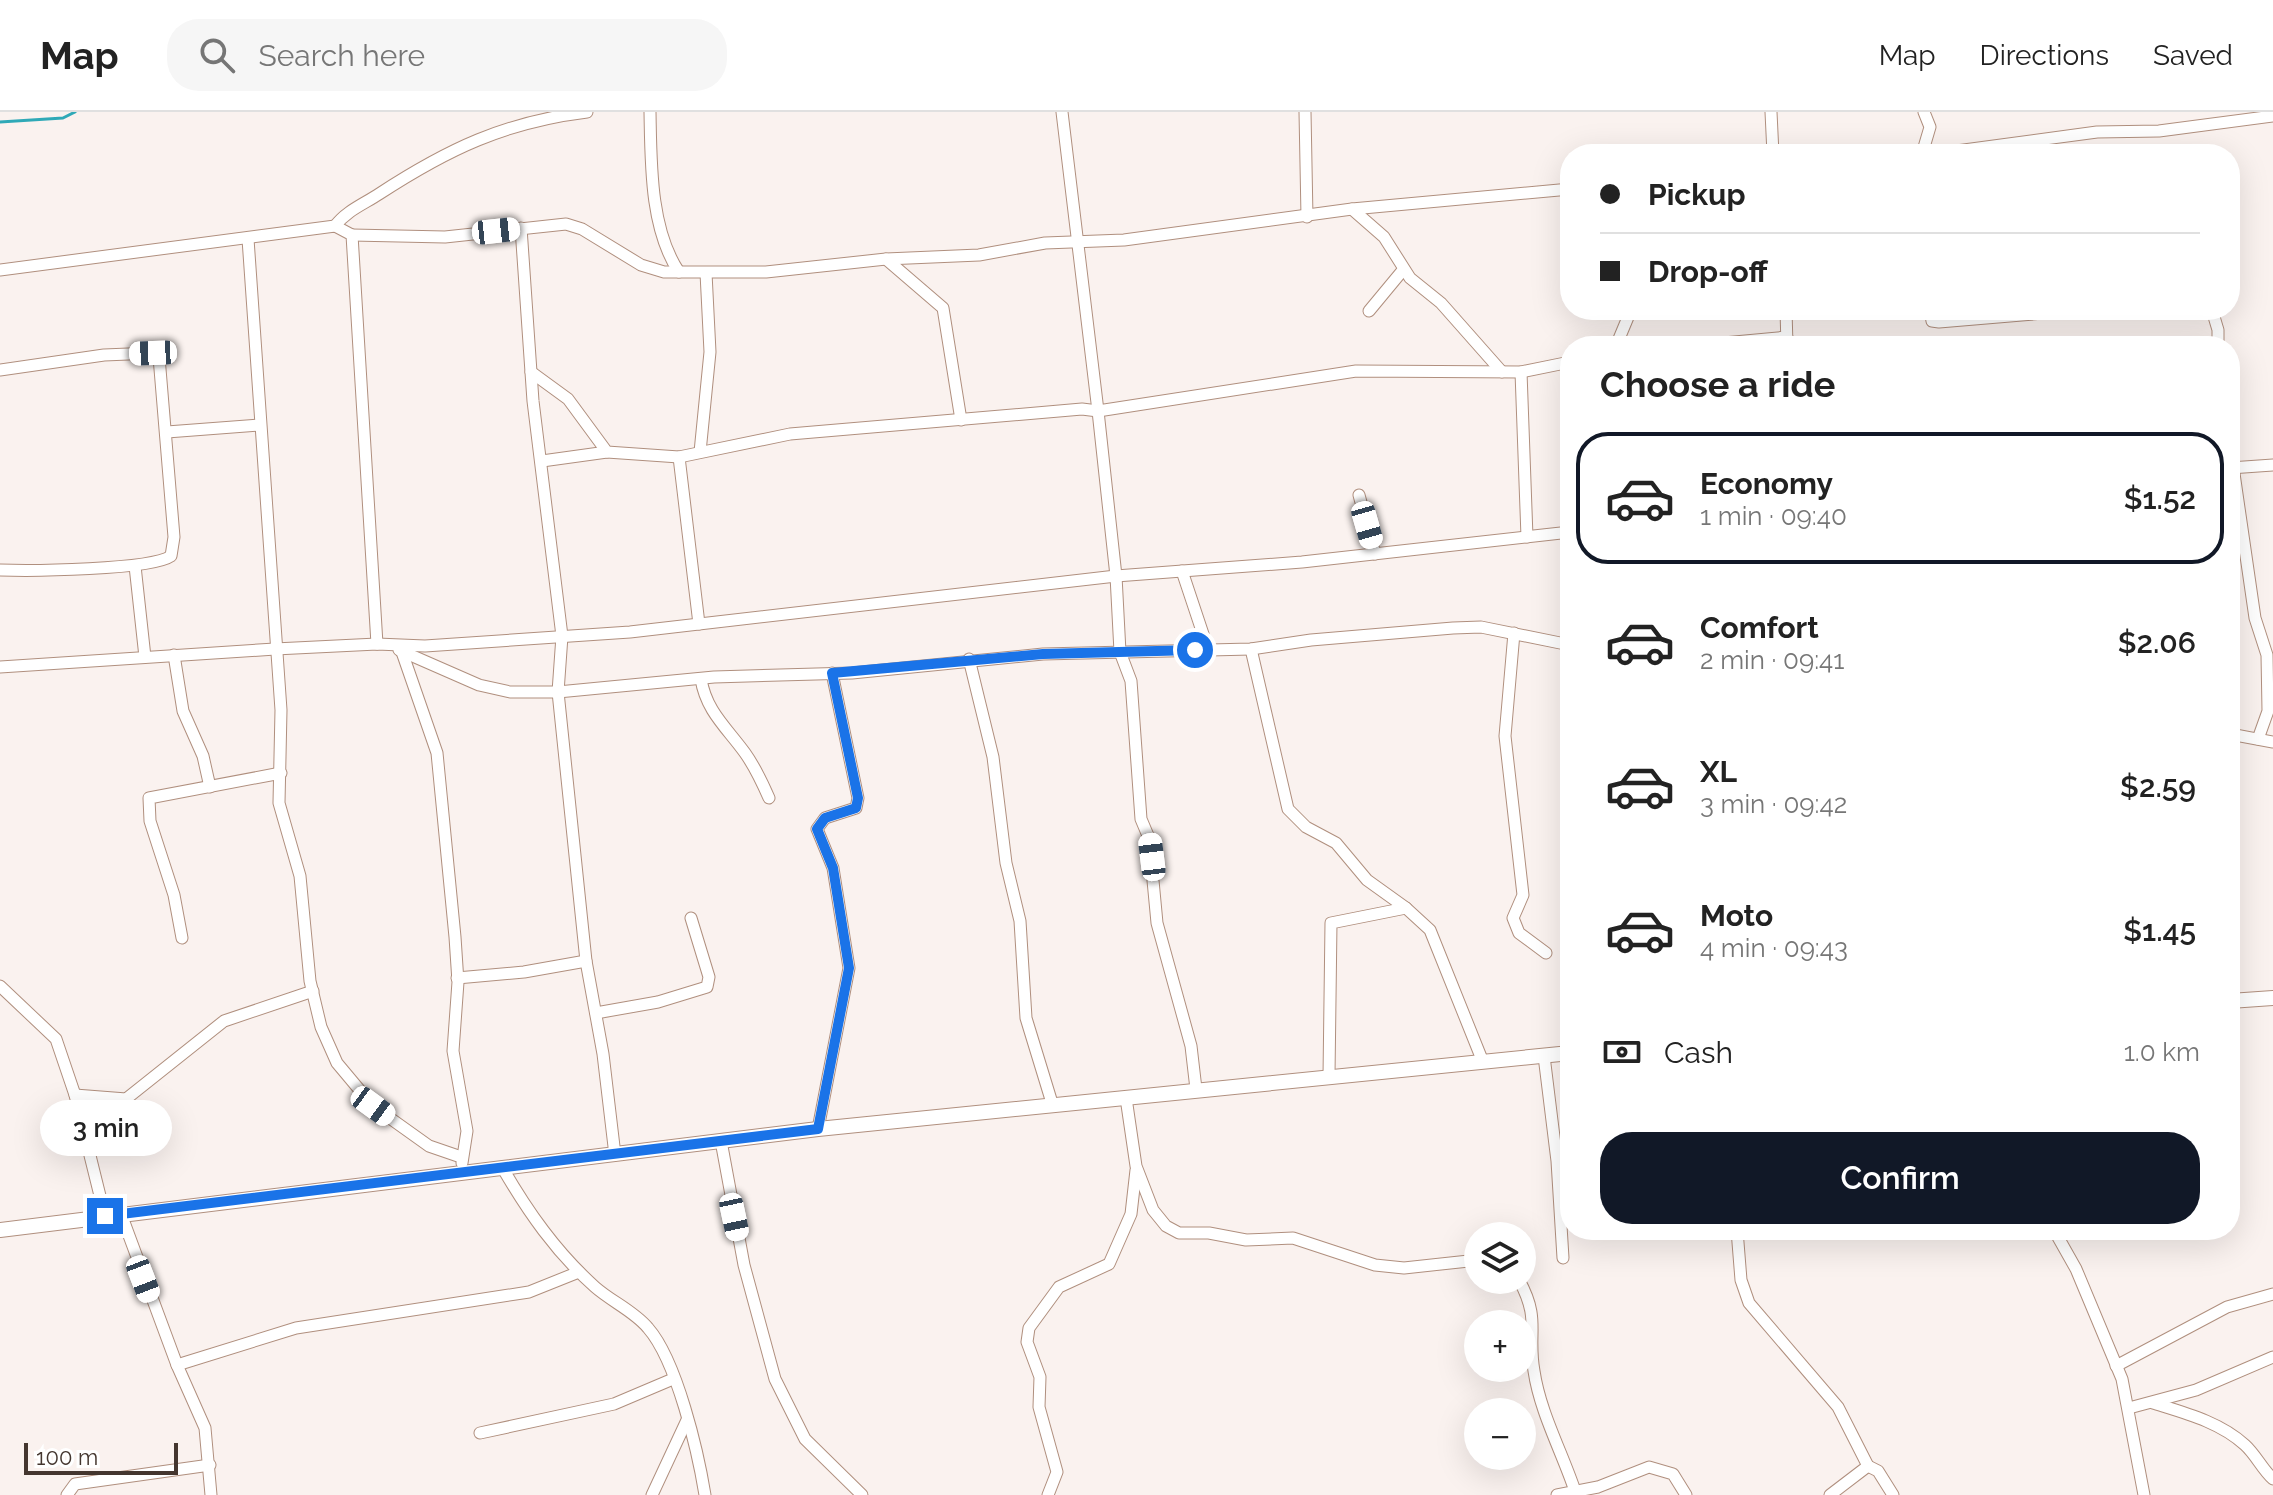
<!DOCTYPE html>
<html lang="en">
<head>
<meta charset="utf-8">
<style>
  :root { --surface:#fff; --page:#f6f6f6; --text:#222; --muted:#767676; --line:#e0e0e0; --accent:#111827 }
  body { margin:0; font-family:Raleway,sans-serif; background:var(--page); color:var(--text); height:100vh; display:flex; flex-direction:column; font-size:30px; white-space:nowrap }
  * { box-sizing:border-box; margin:0 }
  p { font-size:26px; color:var(--muted) }
  .icon { flex:none; width:44px; height:44px; fill:none; stroke:currentColor; stroke-width:2; stroke-linecap:round; stroke-linejoin:round }
  .map { position:relative; flex:1; overflow:hidden }
  .side { position:absolute; left:1560px; top:224px; width:680px; height:904px; display:flex; flex-direction:column; background:var(--surface); border-radius:32px; box-shadow:0 8px 32px #0002 }
  .side>* { flex:none }
  .hud { position:absolute; left:1560px; top:32px; width:680px; height:176px; border-radius:32px; box-shadow:0 8px 32px #0002; display:grid; align-content:center; height:176px; padding:0 40px; background:var(--surface) }
  .controls { position:absolute; left:1464px; top:1110px; display:grid; gap:16px }
  .controls a { display:grid; place-items:center; width:72px; height:72px; border-radius:50%; background:var(--surface); box-shadow:0 8px 32px #0002; font-size:40px }
  .scale { position:absolute; left:24px; bottom:20px; width:154px; box-sizing:border-box; padding-left:8px; border:4px solid #44362f; border-top:0; font-size:22px; line-height:28px; white-space:nowrap; color:#44362f; -webkit-text-stroke:6px #fff; paint-order:stroke }
  .end { position:absolute; width:36px; height:36px; margin:-18px; border:10px solid #1a73e8; background:#fff; box-shadow:0 0 0 4px #fff }
  .from { border-radius:50% }
  .bubble { position:absolute; height:56px; border-radius:28px; background:var(--surface); box-shadow:0 8px 32px #0002; font-size:26px; font-weight:600; line-height:56px; text-align:center }
  .car { position:absolute; width:24px; height:48px; margin:-24px -12px; border-radius:10px; box-shadow:0 0 6px 2px #0007; background:linear-gradient(#fff 24%,#345 0 40%,#fff 0 76%,#345 0 86%,#fff 0) }
  .hud b { display:flex; align-items:center; gap:28px; height:76px; font-size:30px }
  .hud b+b { border-top:2px solid var(--line) }
  .hud i { width:20px; height:20px; background:var(--text) }
  ul { padding:0; list-style:none }
  li { display:flex; align-items:center; gap:24px; height:132px; margin:0 16px 12px; padding:0 24px; border:4px solid transparent; border-radius:32px }
  li div { flex:1 }
  li b { display:block; font-size:30px }
  li em { font-style:normal; font-weight:600 }
  li.on { border-color:var(--accent) }
  li>.icon { width:72px; height:72px; stroke-width:1.5 }
  h2 { padding:0 40px; font-size:36px; line-height:96px }
  .pay { display:flex; align-items:center; gap:20px; height:88px; padding:0 40px; font-size:30px }
  .pay p { margin-inline-start:auto }
  .cta { display:flex; gap:16px; margin-top:auto; padding:16px 40px }
  .cta a { flex:1; height:92px; border-radius:32px; background:var(--accent); color:#fff; font-size:32px; font-weight:600; line-height:92px; text-align:center }
  header { display:flex; align-items:center; gap:48px; box-sizing:border-box; height:112px; padding:0 40px; background:var(--surface); border-bottom:2px solid var(--line) }
  header strong { font-size:38px }
  nav { display:flex; gap:44px; margin-inline-start:auto; font-size:28px }
  .search { width:560px; height:72px; background:var(--page); display:flex; align-items:center; gap:20px; box-sizing:border-box; padding:0 28px; border-radius:32px; color:var(--muted); font-size:30px }
  .map>svg:first-child { display:block }
  .lines { fill:none; stroke-linecap:round; stroke-linejoin:round }
  .stream { stroke:#2fa9b7; stroke-width:3 }
  .minor-casing { stroke:#b08f7e; stroke-width:13 }
  .tertiary-casing { stroke:#b08f7e; stroke-width:16 }
  .minor { stroke:#fff; stroke-width:11 }
  .tertiary { stroke:#fff; stroke-width:14 }
  .route { stroke:#1a73e8; stroke-width:10 }
</style>
</head>
<body>
<header>
<strong>Map</strong>
<div class="search"><svg class="icon" aria-label="search" viewBox="0 0 24 24"><circle cx="10" cy="10" r="6"/><path d="M15 15l6 6"/></svg>Search here</div>
<nav><a>Map</a><a>Directions</a><a>Saved</a></nav>
</header>
<div class="map">
<svg width="2273" height="1383" viewBox="0 0 2273 1383">
  <rect width="100%" height="100%" fill="#faf2ef"/>
  <g class="lines">
    <path class="stream" d="M0,10L63,6L75,0"/>
    <g class="minor-casing">
      <g id="minor">
        <path d="M650,0C651,51 650,117 679,160"/>
        <path d="M1062,0L1098,299L1356,259L1521,260L1570,250"/>
        <path d="M1305,0L1307,105"/>
        <path d="M1771,0L1773,42"/>
        <path d="M1922,42L1930,15L1924,0"/>
        <path d="M1934,42L2097,20L2159,19L2273,4"/>
        <path d="M1352,97L1384,125L1410,166L1441,191L1502,260"/>
        <path d="M335,114C346,99 364,92 379,82C448,37 505,10 587,0"/>
        <path d="M521,116L533,289L562,524L558,580L586,849L603,942L615,1043"/>
        <path d="M352,123L445,125L566,112L582,117L641,153L664,160H766L886,147L979,143L1045,131L1124,128L1352,97L1570,77"/>
        <path d="M248,127L281,598L279,691L300,764L310,869L321,915L337,951L373,994L429,1034L461,1045"/>
        <path d="M886,147L943,196L961,308"/>
        <path d="M0,158L335,114L352,123L377,532"/>
        <path d="M1786,198L1787,234"/>
        <path d="M1930,198L1932,209L1939,210L2079,198"/>
        <path d="M2212,198L2218,218V234"/>
        <path d="M1369,199L1403,158"/>
        <path d="M1616,234L1631,198"/>
        <path d="M1691,234L1787,225"/>
        <path d="M0,258L104,243L153,241L159,245L174,425L171,444C151,458 30,459 0,458"/>
        <path d="M531,260L568,287L607,340L679,345L790,322L1082,297L1098,299L1116,464L1120,540L1131,569L1141,707L1149,726L1157,811L1191,934L1196,977"/>
        <path d="M1521,260L1527,425"/>
        <path d="M167,320L260,313"/>
        <path d="M2230,334L2255,506L2267,543L2268,599L2258,627"/>
        <path d="M700,340L710,240L706,161"/>
        <path d="M679,345L699,512"/>
        <path d="M542,349L607,340"/>
        <path d="M2230,356L2273,353"/>
        <path d="M1359,383L1375,442"/>
        <path d="M135,454L145,545"/>
        <path d="M1182,459L1208,537"/>
        <path d="M1514,521L1505,624L1523,783L1513,806L1519,821L1546,841"/>
        <path d="M1251,537L1288,697L1306,715L1336,731L1367,768L1406,796L1430,818L1483,950"/>
        <path d="M399,538L479,573L510,580H558L714,565L852,561L1043,542L1251,537L1311,528L1453,516L1481,515L1570,533"/>
        <path d="M402,540L437,641L455,825L458,870L453,939L467,1019L462,1051"/>
        <path d="M174,543L183,599L203,644L210,675"/>
        <path d="M969,547L993,645L1006,751L1020,809L1026,906L1052,991"/>
        <path d="M0,555L275,537L377,532L425,534L630,520L1116,464L1302,450L1570,420"/>
        <path d="M701,567C706,599 727,616 745,641C755,655 762,670 769,686"/>
        <path d="M2230,622L2273,630"/>
        <path d="M182,826L174,783L150,709L149,686L281,661"/>
        <path d="M457,866L524,860L586,849"/>
        <path d="M0,874L56,927L75,983L105,1104"/>
        <path d="M596,901L658,890L707,875L709,865L691,806"/>
        <path d="M1544,944L1557,1049L1563,1146"/>
        <path d="M1329,964L1331,811L1406,796"/>
        <path d="M75,983L126,987L224,909L313,879"/>
        <path d="M1126,986L1136,1054L1153,1098L1166,1114L1179,1121H1209L1246,1128L1293,1126L1375,1153L1404,1156L1478,1148"/>
        <path d="M818,1017L849,856L833,756L817,717L825,706L856,696L858,686L832,561"/>
        <path d="M721,1029L744,1153L775,1267L805,1327L862,1383"/>
        <path d="M502,1055C528,1100 556,1140 595,1175C612,1190 634,1199 648,1216C677,1249 698,1340 705,1383"/>
        <path d="M121,1102L177,1253L205,1316L211,1383"/>
        <path d="M1737,1118L1741,1168L1749,1191L1838,1295L1868,1354L1830,1383"/>
        <path d="M2054,1118L2076,1157L2122,1267L2144,1383"/>
        <path d="M1519,1168C1541,1208 1527,1220 1534,1259C1540,1300 1562,1340 1575,1379"/>
        <path d="M177,1253L296,1216L529,1180L579,1160"/>
        <path d="M2116,1254L2227,1195L2273,1182"/>
        <path d="M2153,1291C2185,1301 2220,1310 2245,1333C2256,1343 2262,1357 2273,1367"/>
        <path d="M2129,1296L2196,1278L2273,1245"/>
        <path d="M480,1321L614,1292L673,1267"/>
        <path d="M1868,1354L1878,1359L1893,1383"/>
        <path d="M67,1383L75,1372L210,1353"/>
        <path d="M652,1383L687,1308"/>
        <path d="M1048,1383L1057,1360L1039,1295L1040,1265L1027,1230L1029,1216L1059,1175L1109,1152L1131,1102L1136,1058"/>
        <path d="M1557,1383L1598,1375L1649,1355L1673,1362L1686,1383"/>
      </g>
    </g>
    <g class="tertiary-casing">
      <g id="tertiary">
        <path d="M2230,889L2273,886"/>
        <path d="M0,1118L818,1017L1570,941"/>
      </g>
    </g>
    <use href="#minor" class="minor"/>
    <use href="#tertiary" class="tertiary"/>
  </g>
  <g class="lines">
    <path class="route" d="M105,1104L818,1017L849,856L833,756L817,717L825,706L856,696L858,686L832,561L1043,542L1195,538"/>
  </g>
</svg>
<div class="controls">
<a><svg class="icon" aria-label="layers" viewBox="0 0 24 24"><path d="M12 4l9 5-9 5-9-5zM3 14l9 5 9-5"/></svg></a>
<a>+</a>
<a>−</a>
</div>
<div class="scale">100 m</div>
<i class="end from" style="left:1195px;top:538px"></i>
<i class="end" style="left:105px;top:1104px"></i>
<div class="bubble" style="left:40px;top:988px;width:132px">3 min</div>
<i class="car" style="left:496px;top:119px;rotate:84deg"></i>
<i class="car" style="left:153px;top:241px;rotate:268deg"></i>
<i class="car" style="left:1367px;top:413px;rotate:164deg"></i>
<i class="car" style="left:1152px;top:745px;rotate:353deg"></i>
<i class="car" style="left:373px;top:994px;rotate:126deg"></i>
<i class="car" style="left:734px;top:1105px;rotate:168deg"></i>
<i class="car" style="left:143px;top:1167px;rotate:159deg"></i>
<div class="hud">
<b><i class="from"></i>Pickup</b>
<b><i></i>Drop-off</b>
</div>
<section class="side">
<h2>Choose a ride</h2>
<ul>
<li class="on"><svg class="icon" aria-label="car" viewBox="0 0 24 24"><path d="M5 17H2v-5l4-1 3-4h7l3 4 3 1v5h-3M9 17h6M6 11h13"/><circle cx="7" cy="17" r="2"/><circle cx="17" cy="17" r="2"/></svg><div><b>Economy</b><p>1 min · 09:40</p></div><em>$1.52</em></li>
<li><svg class="icon" aria-label="car" viewBox="0 0 24 24"><path d="M5 17H2v-5l4-1 3-4h7l3 4 3 1v5h-3M9 17h6M6 11h13"/><circle cx="7" cy="17" r="2"/><circle cx="17" cy="17" r="2"/></svg><div><b>Comfort</b><p>2 min · 09:41</p></div><em>$2.06</em></li>
<li><svg class="icon" aria-label="car" viewBox="0 0 24 24"><path d="M5 17H2v-5l4-1 3-4h7l3 4 3 1v5h-3M9 17h6M6 11h13"/><circle cx="7" cy="17" r="2"/><circle cx="17" cy="17" r="2"/></svg><div><b>XL</b><p>3 min · 09:42</p></div><em>$2.59</em></li>
<li><svg class="icon" aria-label="car" viewBox="0 0 24 24"><path d="M5 17H2v-5l4-1 3-4h7l3 4 3 1v5h-3M9 17h6M6 11h13"/><circle cx="7" cy="17" r="2"/><circle cx="17" cy="17" r="2"/></svg><div><b>Moto</b><p>4 min · 09:43</p></div><em>$1.45</em></li>
</ul>
<div class="pay"><svg class="icon" aria-label="cash" viewBox="0 0 24 24"><path d="M3 7h18v10H3z"/><circle cx="12" cy="12" r="2"/></svg>Cash<p>1.0 km</p></div>
<div class="cta"><a>Confirm</a></div>
</section>
</div>
</body>
</html>
